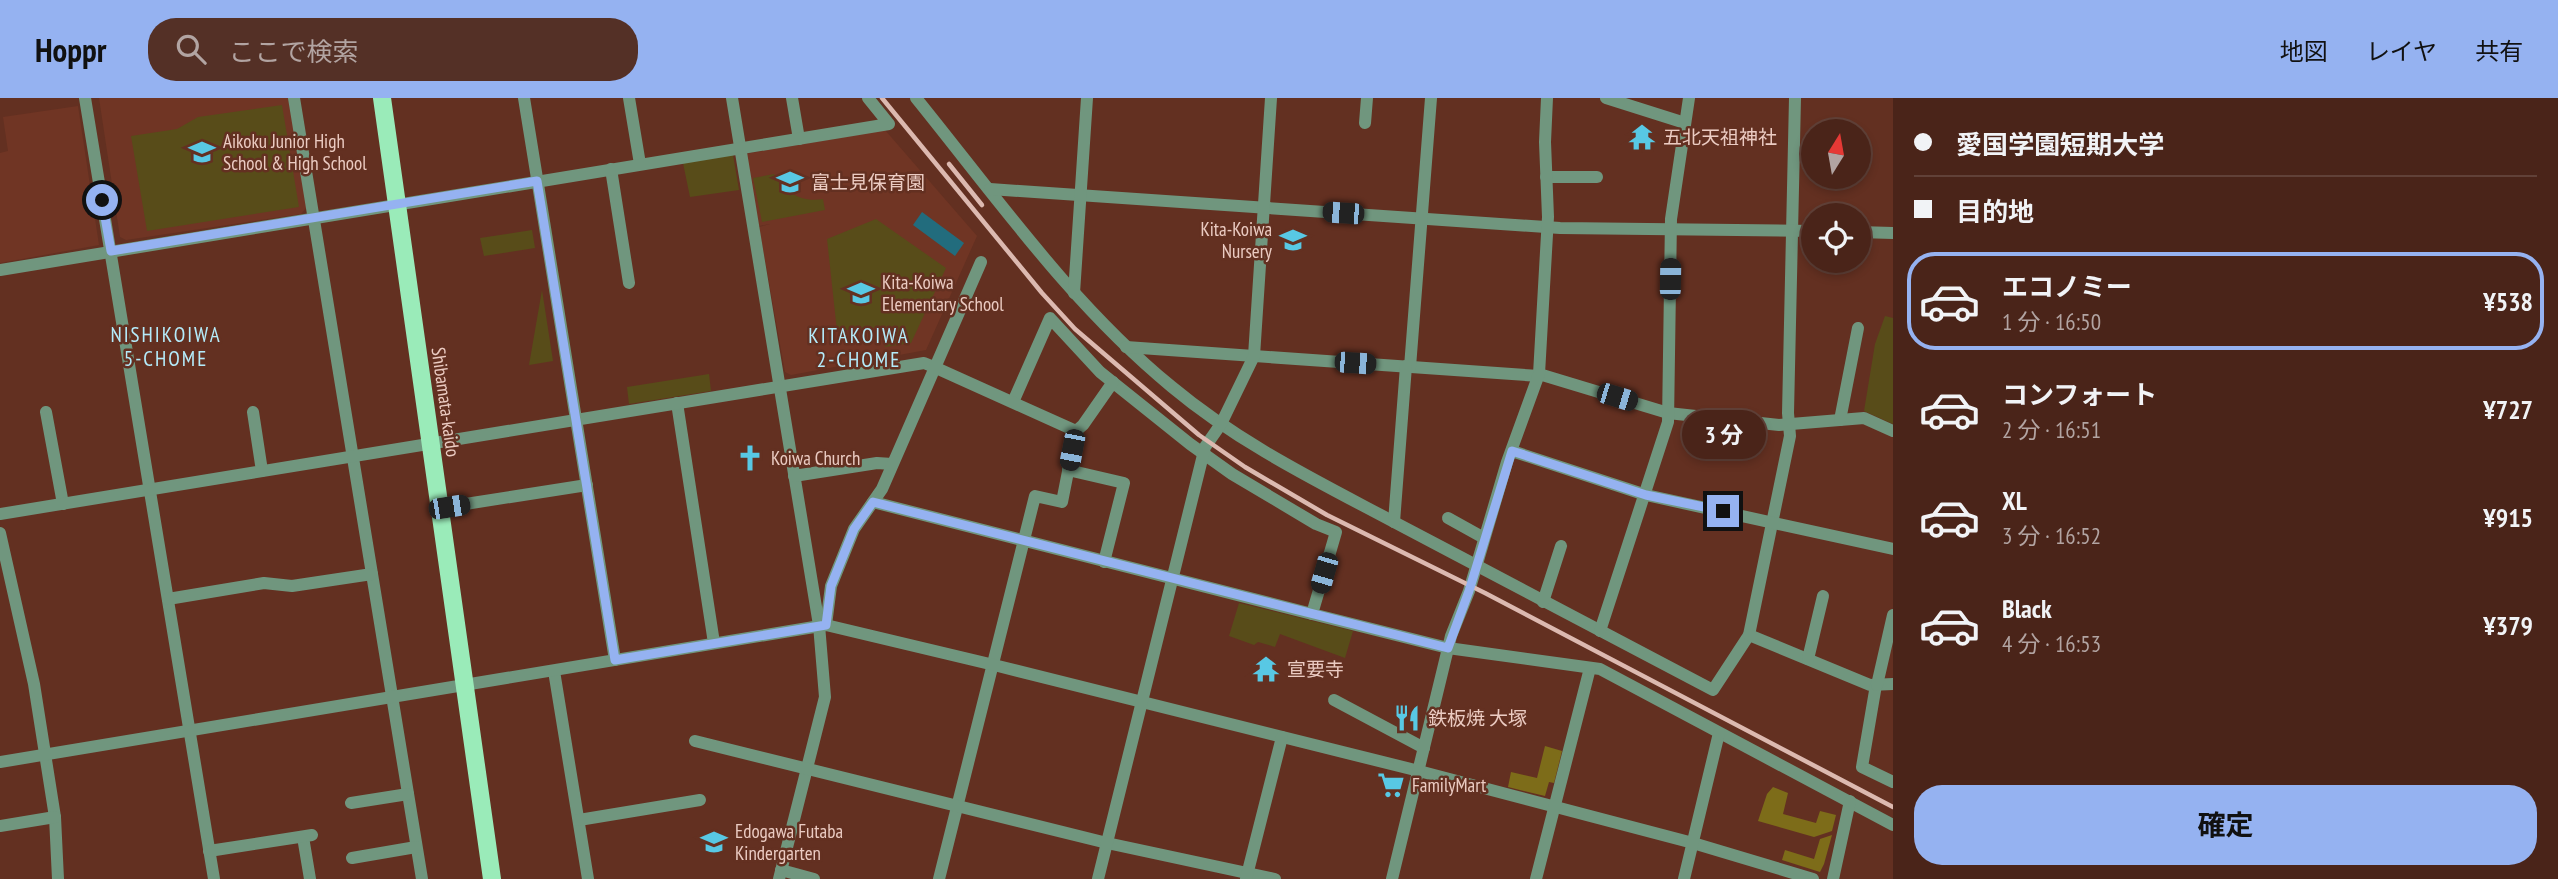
<!DOCTYPE html>
<html lang="ja">
<head>
<meta charset="utf-8">
<style>
  :root { --surface:#4a2419; --page:#543026; --text:#f1f3f6; --muted:#b2a4a2; --line:#614138; --accent:#95b2f1 }
  body { margin:0; font-family:"PT Sans Narrow","Noto Sans JP",sans-serif; background:var(--page); color:var(--text); height:100vh; display:flex; flex-direction:column; font-size:26px; white-space:nowrap }
  * { box-sizing:border-box; margin:0 }
  p { font-size:23px; color:var(--muted) }
  .icon { flex:none; width:38px; height:38px; fill:none; stroke:currentColor; stroke-width:2; stroke-linecap:round; stroke-linejoin:round }
  .map { position:relative; flex:1; overflow:hidden }
  .details { display:flex; flex-direction:column; background:var(--surface); width:665px }
  .details>* { flex:none }
  .hud { display:grid; align-content:center; height:154px; padding:0 21px; background:var(--surface) }
  .needle { width:46px; rotate:11deg }
  .fabs { position:absolute; left:1801px; top:21px; display:grid; gap:14px }
  .fabs a { display:grid; place-items:center; width:70px; height:70px; border-radius:50%; background:var(--surface); box-shadow:0 4px 10px #0003,0 0 0 2px var(--line); font-size:35px }
  .end { position:absolute; width:32px; height:32px; margin:-16px; border:9px solid #95b2f1; background:#111; box-shadow:0 0 0 4px #111 }
  .from { border-radius:50% }
  .bubble { position:absolute; height:49px; border-radius:24px; background:var(--surface); box-shadow:0 4px 10px #0003,0 0 0 2px var(--line); font-size:23px; font-weight:700; line-height:49px; text-align:center }
  .car { position:absolute; width:21px; height:42px; margin:-21px -10px; border-radius:9px; box-shadow:0 0 5px 2px #0007; background:linear-gradient(#222 24%,#8ab4d8 0 40%,#222 0 76%,#8ab4d8 0 86%,#222 0) }
  .hud b { display:flex; align-items:center; gap:24px; height:66px; font-size:26px }
  .hud b+b { border-top:2px solid var(--line) }
  .hud i { width:18px; height:18px; background:var(--text) }
  ul { padding:0; list-style:none }
  li { display:flex; align-items:center; gap:21px; height:98px; margin:0 14px 10px; padding:0 7px; border:4px solid transparent; border-radius:28px }
  li div { flex:1 }
  li b { display:block; font-size:26px }
  li em { font-style:normal; font-weight:700 }
  li.current { border-color:var(--accent) }
  li>.icon { width:63px; height:63px; stroke-width:1.5 }
  .primary-button { display:flex; gap:14px; margin-top:auto; padding:14px 21px }
  .primary-button a { flex:1; height:80px; border-radius:28px; background:var(--accent); color:#111; font-size:28px; font-weight:700; line-height:80px; text-align:center }
  header { display:flex; align-items:center; gap:42px; box-sizing:border-box; height:98px; padding:0 35px; background:var(--accent); color:#111 }
  header strong { font-size:33px }
  nav { display:flex; gap:38px; margin-inline-start:auto; font-size:24px }
  .search { width:490px; height:63px; background:var(--page); display:flex; align-items:center; gap:18px; box-sizing:border-box; padding:0 24px; border-radius:28px; color:var(--muted); font-size:26px }
  main { display:flex; flex:1; min-height:0 }
  .map>svg:first-child { display:block }
  .built { fill:#703524 }
  .green { fill:#584c19 }
  .forest { fill:#7d6c19 }
  .water { fill:#226c7d }
  .lines { fill:none; stroke-linecap:round; stroke-linejoin:round }
  .minor { stroke:#70967e; stroke-width:12 }
  .major { stroke:#9aebb9; stroke-width:18 }
  .rail { stroke:#dcb9b0; stroke-width:4.5 }
  .route { stroke:#95b2f1; stroke-width:9 }
  .labels { text-anchor:middle; stroke-width:5; stroke-linejoin:round; paint-order:stroke }
  .poi-label { font-size:19px; fill:#ebcbc2; stroke:#633021; text-anchor:start }
  .street-label { font-size:19px; fill:#ebcbc2; stroke:#633021 }
  .neighbourhood-label { font-size:21px; letter-spacing:2px; fill:#b4ebfa; stroke:#633021 }
</style>
</head>
<body>
<header>
<strong>Hoppr</strong>
<div class="search"><svg class="icon" aria-label="search" viewBox="0 0 24 24"><circle cx="10" cy="10" r="6"/><path d="M15 15l6 6"/></svg>ここで検索</div>
<nav><a>地図</a><a>レイヤ</a><a>共有</a></nav>
</header>
<main>
<div class="map">
<svg width="1893" height="781" viewBox="0 0 1893 781">
  <rect width="100%" height="100%" fill="#633021"/>
  <g class="built">
    <path d="M99,0H288L307,109L301,116L126,142L120,139Z"/>
    <path d="M78,8L99,147L0,165V55L8,53L3,19Z"/>
    <path d="M885,32L977,138L926,252L791,277L785,274L759,129L770,126L759,128L745,56Z"/>
  </g>
  <g class="green">
    <path d="M282,7L299,109L147,133L131,38L177,31L198,19Z"/>
    <path d="M733,57L739,92L690,99L683,65Z"/>
    <path d="M774,76C785,94 801,105 823,101L825,112L762,124L753,80Z"/>
    <path d="M876,121L946,170L911,245L885,249L882,229L837,233L827,141Z"/>
    <path d="M532,132L535,150L484,158L480,140Z"/>
    <path d="M542,192L553,263L529,267Z"/>
    <path d="M1885,218L1893,220V326L1864,313L1875,246Z"/>
    <path d="M709,276L711,293L629,306L627,289Z"/>
    <path d="M1239,505L1353,533L1345,560L1280,536L1275,549L1258,544L1254,547L1229,538Z"/>
  </g>
  <g class="forest">
    <path d="M1545,648L1562,653L1554,685L1549,684L1545,698L1508,689L1511,674L1537,680Z"/>
    <path d="M1773,689L1788,695L1783,716L1816,725L1820,713L1836,717L1832,733L1814,739L1758,723L1767,696Z"/>
    <path d="M1832,737L1824,766L1820,774L1782,762L1785,752L1814,761L1820,741Z"/>
  </g>
  <path class="water" d="M922,114L964,145L955,158L913,127Z"/>
  <g class="lines">
    <g class="minor">
      <path d="M85,0L214,781"/>
      <path d="M294,0L422,781"/>
      <path d="M524,0L615,562"/>
      <path d="M629,0L640,66"/>
      <path d="M732,0L819,527L825,599L779,781"/>
      <path d="M792,0L799,41"/>
      <path d="M916,0C997,100 1072,207 1172,289C1239,345 1317,383 1394,424C1500,480 1606,535 1713,592L1749,537L1790,338L1788,315L1795,0"/>
      <path d="M1606,0L1685,25"/>
      <path d="M1365,25L1367,0"/>
      <path d="M611,71L629,185"/>
      <path d="M1546,79H1597"/>
      <path d="M990,91L1560,130L1813,133"/>
      <path d="M1858,134L1893,135"/>
      <path d="M0,172L889,26L868,0"/>
      <path d="M1074,195L1087,0"/>
      <path d="M1126,249L1539,278"/>
      <path d="M1410,269L1431,0"/>
      <path d="M1539,276L1668,315L1779,327L1864,320L1893,333"/>
      <path d="M1013,304L1050,220L1100,274L1190,346L1232,376L1316,426L1336,434L1312,516L1448,550L1600,571L1893,727"/>
      <path d="M677,305L714,545"/>
      <path d="M46,314L63,406"/>
      <path d="M253,314L262,373"/>
      <path d="M1840,322L1858,230"/>
      <path d="M1076,333L1083,327L1113,284"/>
      <path d="M1512,353L1646,397L1893,451"/>
      <path d="M1068,372L1124,385L1104,464"/>
      <path d="M794,378L877,365L892,366"/>
      <path d="M873,404L1312,516"/>
      <path d="M440,410L587,387"/>
      <path d="M0,416L924,265L934,269L1076,333L1062,404L1035,398L939,781"/>
      <path d="M1448,420L1484,440"/>
      <path d="M1394,424L1406,268"/>
      <path d="M0,435L34,586L55,719L58,781"/>
      <path d="M168,501L264,485L292,488L372,476"/>
      <path d="M1543,504L1561,448"/>
      <path d="M826,527L831,488L854,431L882,391L981,164"/>
      <path d="M1600,533L1668,324L1671,121L1689,0"/>
      <path d="M1749,537L1870,587L1893,586"/>
      <path d="M1808,561L1823,498"/>
      <path d="M554,573L588,781"/>
      <path d="M1876,587L1862,669L1893,684"/>
      <path d="M1877,587L1893,517"/>
      <path d="M1334,602L1424,650"/>
      <path d="M695,643L1107,745L1275,781"/>
      <path d="M0,664L826,527L994,567L1419,673L1693,745L1813,781"/>
      <path d="M351,705L408,696"/>
      <path d="M579,722L700,702"/>
      <path d="M0,728L55,719"/>
      <path d="M303,739L310,781"/>
      <path d="M209,753L312,737"/>
      <path d="M352,760L416,749"/>
      <path d="M781,772L814,781"/>
      <path d="M1098,781L1205,349L1221,326L1254,258L1271,0"/>
      <path d="M1246,781L1282,639"/>
      <path d="M1392,781L1451,538L1469,493L1507,364L1539,276L1548,119L1545,44L1547,0"/>
      <path d="M1536,781L1590,570"/>
      <path d="M1684,781L1719,635"/>
      <path d="M1833,781L1850,703"/>
    </g>
    <path class="major" d="M382,0L492,781"/>
    <g class="rail">
      <path d="M882,0L1042,195L1075,231L1199,337L1245,369L1327,417L1485,495L1893,709"/>
      <path d="M949,66L982,107"/>
    </g>
  </g>
  <g class="lines">
    <path class="route" d="M102,102L111,153L537,83L615,562L826,527L831,488L854,431L873,404L1448,550L1469,493L1512,353L1646,397L1723,413"/>
  </g>
  <defs>
    <g id="temple-bare" transform="scale(2.1)"><path d="M0-6L5-2H3V0L6.5 2.5H4V6H1.5V3h-3V6H-4V2.5H-6.5L-3 0V-2H-5Z" fill="#58c8e4" stroke="#633021" stroke-width="2.5" paint-order="stroke"/></g>
    <g id="school-bare" transform="scale(2.1)"><path d="M0-5L7-2L0 1L-7-2ZM-4 1L0 2.5L4 1V4Q0 6-4 4Z" fill="#58c8e4" stroke="#633021" stroke-width="2.5" paint-order="stroke"/></g>
    <g id="church-bare" transform="scale(2.1)"><path d="M-1.2-6h2.4v3.5h3.3v2.4h-3.3V6h-2.4V-.1h-3.3v-2.4h3.3Z" fill="#58c8e4" stroke="#633021" stroke-width="2.5" paint-order="stroke"/></g>
    <g id="restaurant-bare" transform="scale(2.1)"><path d="M-5-6h1v4h1v-4h1v4h1v-4h1v5L-1.5 .5V6h-2V.5L-5-1ZM5-6V6H3V1.5H1.5Q1.5-4 5-6Z" fill="#58c8e4" stroke="#633021" stroke-width="2.5" paint-order="stroke"/></g>
    <g id="supermarket-bare" transform="scale(2.1)"><path d="M-6-5.5h2.5l.6 2H6L4.5 2H-2.5L-4.4-4H-6ZM-1.5 3.2a1.3 1.3 0 1 0 .1 0ZM3 3.2a1.3 1.3 0 1 0 .1 0Z" fill="#58c8e4" stroke="#633021" stroke-width="2.5" paint-order="stroke"/></g>
  </defs>
  <g fill-rule="evenodd">
    <use href="#temple-bare" x="1642" y="39"/>
    <use href="#school-bare" x="202" y="54"/>
    <use href="#school-bare" x="790" y="84"/>
    <use href="#school-bare" x="1293" y="142"/>
    <use href="#school-bare" x="861" y="195"/>
    <use href="#church-bare" x="750" y="360"/>
    <use href="#temple-bare" x="1266" y="571"/>
    <use href="#restaurant-bare" x="1407" y="620"/>
    <use href="#supermarket-bare" x="1391" y="687"/>
    <use href="#school-bare" x="714" y="744"/>
  </g>
  <g class="labels">
    <g class="poi-label">
      <text x="1663" y="46">五北天祖神社</text>
      <text x="223" y="50">Aikoku Junior High<tspan x="223" dy="22">School &amp; High School</tspan></text>
      <text x="811" y="91">富士見保育園</text>
      <text x="1272" y="138" text-anchor="end">Kita-Koiwa<tspan x="1272" dy="22">Nursery</tspan></text>
      <text x="882" y="191">Kita-Koiwa<tspan x="882" dy="22">Elementary School</tspan></text>
      <text x="771" y="367">Koiwa Church</text>
      <text x="1287" y="578">宣要寺</text>
      <text x="1428" y="627">鉄板焼 大塚</text>
      <text x="1412" y="694">FamilyMart</text>
      <text x="735" y="740">Edogawa Futaba<tspan x="735" dy="22">Kindergarten</tspan></text>
    </g>
    <g class="street-label">
      <text transform="translate(446 304) rotate(82)" y="7">Shibamata-kaido</text>
    </g>
    <g class="neighbourhood-label">
      <text x="166" y="244">NISHIKOIWA<tspan x="166" dy="24">5-CHOME</tspan></text>
      <text x="859" y="245">KITAKOIWA<tspan x="859" dy="24">2-CHOME</tspan></text>
    </g>
  </g>
</svg>
<div class="fabs">
<a><svg class="needle" viewBox="-14 -14 28 28"><path d="M0-13l5 13h-10z" fill="#e53935"/><path d="M0 13l5-13h-10z" fill="#b2a4a2"/></svg></a>
<a><svg class="icon" aria-label="locate" viewBox="0 0 24 24"><circle cx="12" cy="12" r="6"/><path d="M12 2v4M12 18v4M2 12h4M18 12h4"/></svg></a>
</div>
<i class="end from" style="left:102px;top:102px"></i>
<i class="end" style="left:1723px;top:413px"></i>
<div class="bubble" style="left:1682px;top:312px;width:84px">3 分</div>
<i class="car" style="left:1343px;top:115px;rotate:274deg"></i>
<i class="car" style="left:1670px;top:181px;rotate:1deg"></i>
<i class="car" style="left:1355px;top:265px;rotate:94deg"></i>
<i class="car" style="left:1617px;top:299px;rotate:107deg"></i>
<i class="car" style="left:1072px;top:352px;rotate:191deg"></i>
<i class="car" style="left:449px;top:409px;rotate:81deg"></i>
<i class="car" style="left:1324px;top:475px;rotate:196deg"></i>
</div>
<section class="details">
<div class="hud">
<b><i class="from"></i>愛国学園短期大学</b>
<b><i></i>目的地</b>
</div>
<ul>
<li class="current"><svg class="icon" aria-label="car" viewBox="0 0 24 24"><path d="M5 17H2v-5l4-1 3-4h7l3 4 3 1v5h-3M9 17h6M6 11h13"/><circle cx="7" cy="17" r="2"/><circle cx="17" cy="17" r="2"/></svg><div><b>エコノミー</b><p>1 分 · 16:50</p></div><em>¥538</em></li>
<li><svg class="icon" aria-label="car" viewBox="0 0 24 24"><path d="M5 17H2v-5l4-1 3-4h7l3 4 3 1v5h-3M9 17h6M6 11h13"/><circle cx="7" cy="17" r="2"/><circle cx="17" cy="17" r="2"/></svg><div><b>コンフォート</b><p>2 分 · 16:51</p></div><em>¥727</em></li>
<li><svg class="icon" aria-label="car" viewBox="0 0 24 24"><path d="M5 17H2v-5l4-1 3-4h7l3 4 3 1v5h-3M9 17h6M6 11h13"/><circle cx="7" cy="17" r="2"/><circle cx="17" cy="17" r="2"/></svg><div><b>XL</b><p>3 分 · 16:52</p></div><em>¥915</em></li>
<li><svg class="icon" aria-label="car" viewBox="0 0 24 24"><path d="M5 17H2v-5l4-1 3-4h7l3 4 3 1v5h-3M9 17h6M6 11h13"/><circle cx="7" cy="17" r="2"/><circle cx="17" cy="17" r="2"/></svg><div><b>Black</b><p>4 分 · 16:53</p></div><em>¥379</em></li>
</ul>
<div class="primary-button"><a>確定</a></div>
</section>
</main>
</body>
</html>
